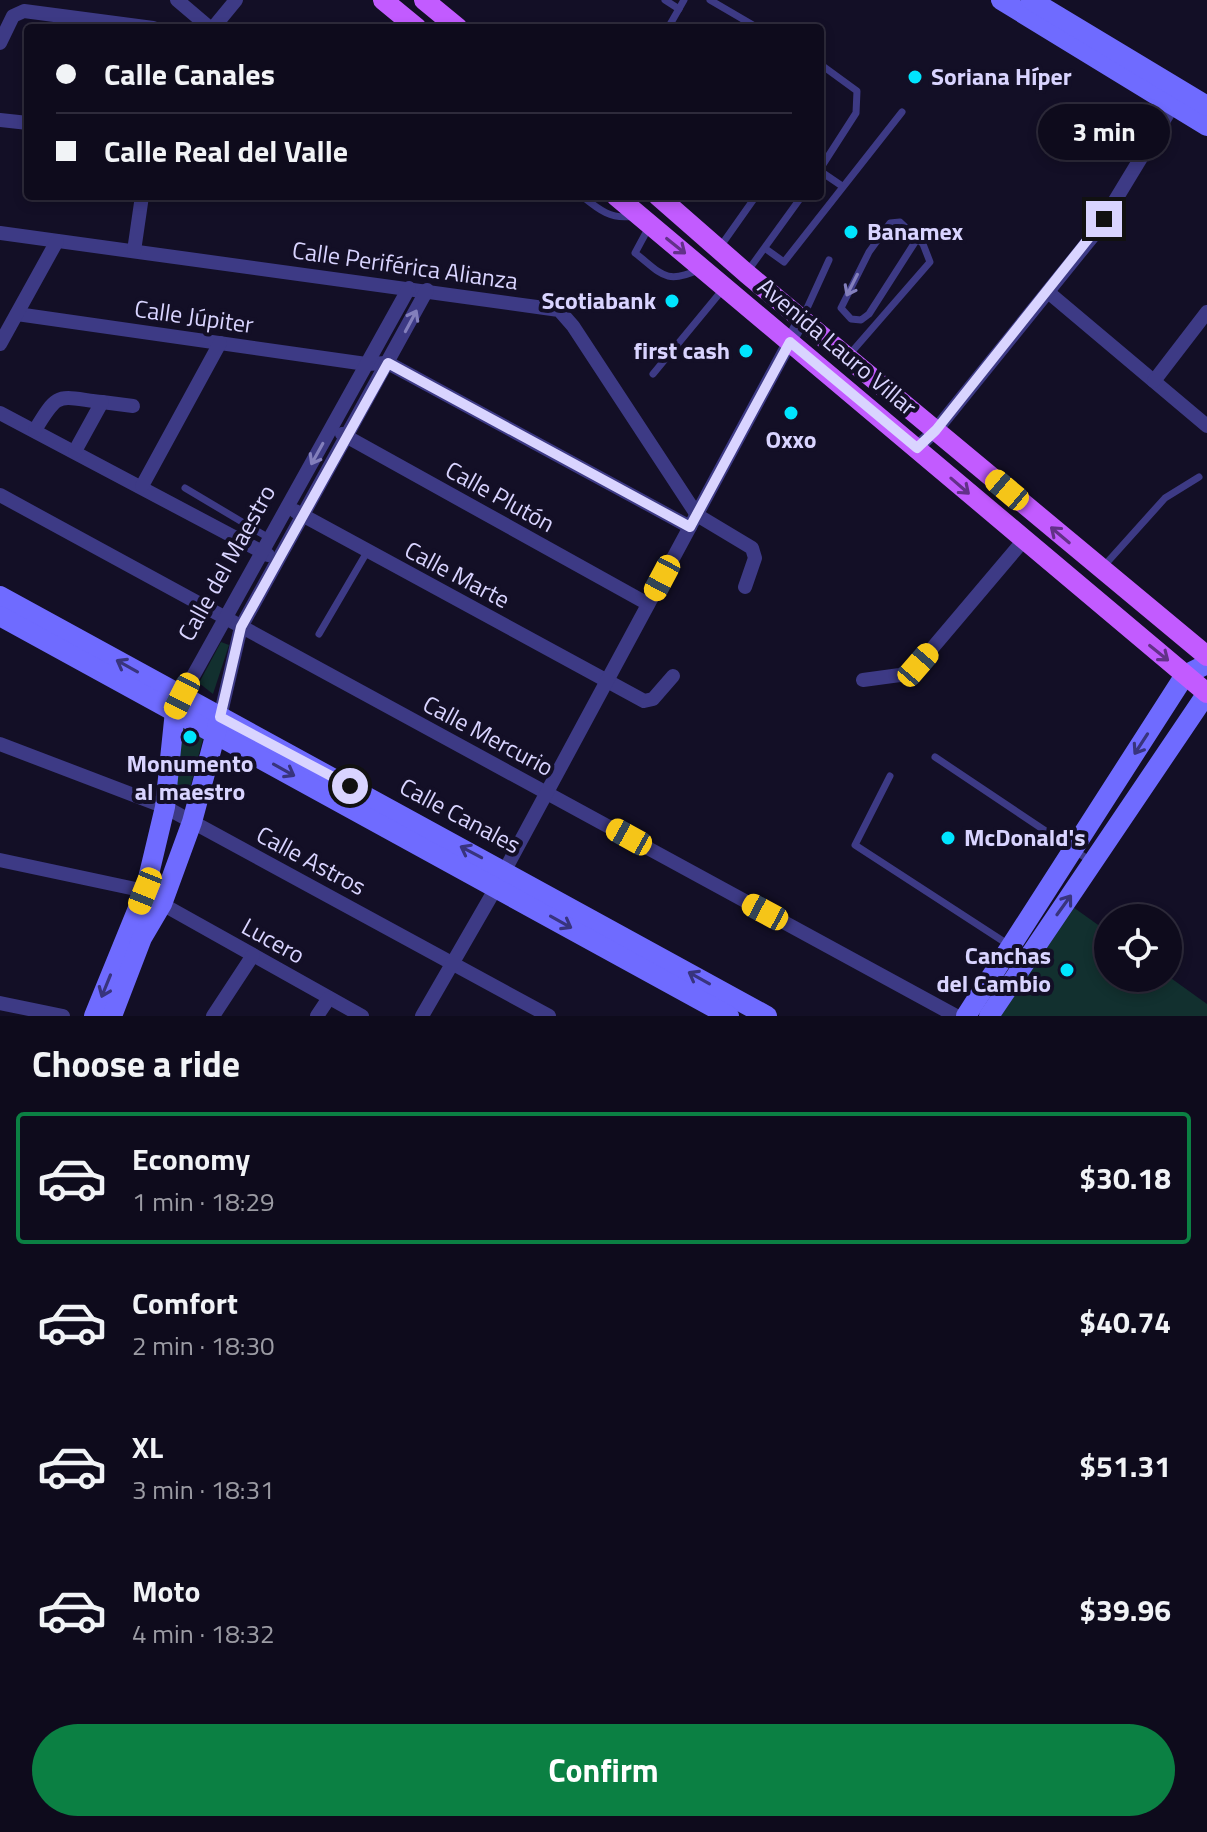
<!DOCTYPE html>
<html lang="en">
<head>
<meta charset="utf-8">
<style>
  :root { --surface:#0e0b1c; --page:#171425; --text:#f1f3f6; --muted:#9b9ba3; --line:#2e2b3b; --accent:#0b8043 }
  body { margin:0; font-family:"Titillium Web",sans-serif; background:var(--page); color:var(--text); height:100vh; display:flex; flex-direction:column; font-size:30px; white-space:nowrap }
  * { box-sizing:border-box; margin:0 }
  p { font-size:26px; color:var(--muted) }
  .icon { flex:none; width:44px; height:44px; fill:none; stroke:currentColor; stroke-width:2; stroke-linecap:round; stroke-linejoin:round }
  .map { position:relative; height:1016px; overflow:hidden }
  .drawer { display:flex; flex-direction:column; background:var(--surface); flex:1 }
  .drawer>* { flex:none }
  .guide { position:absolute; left:24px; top:24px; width:800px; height:176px; border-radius:8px; box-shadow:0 4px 12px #0003,0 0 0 2px var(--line); display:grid; align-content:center; height:176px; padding:0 32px; background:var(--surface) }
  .fabs { position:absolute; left:1094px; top:904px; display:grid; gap:16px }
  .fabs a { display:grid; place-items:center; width:88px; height:88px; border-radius:50%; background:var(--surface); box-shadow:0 4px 12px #0003,0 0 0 2px var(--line); font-size:40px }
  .end { position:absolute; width:36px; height:36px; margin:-18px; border:10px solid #d9d4ff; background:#111; box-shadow:0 0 0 4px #111 }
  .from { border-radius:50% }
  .bubble { position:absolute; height:56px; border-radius:28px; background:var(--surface); box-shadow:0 4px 12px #0003,0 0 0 2px var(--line); font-size:26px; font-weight:700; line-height:56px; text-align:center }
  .car { position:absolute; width:24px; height:48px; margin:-24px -12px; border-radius:10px; box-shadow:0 0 6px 2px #0007; background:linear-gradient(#f5c518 24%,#345 0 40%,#f5c518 0 76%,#345 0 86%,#f5c518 0) }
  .guide b { display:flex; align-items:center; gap:28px; height:76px; font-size:30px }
  .guide b+b { border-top:2px solid var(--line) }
  .guide i { width:20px; height:20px; background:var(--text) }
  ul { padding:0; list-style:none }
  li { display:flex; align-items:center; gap:24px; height:132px; margin:0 16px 12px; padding:0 16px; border:4px solid transparent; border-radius:8px }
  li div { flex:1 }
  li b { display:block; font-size:30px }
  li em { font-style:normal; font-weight:700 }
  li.selected { border-color:var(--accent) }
  li>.icon { width:72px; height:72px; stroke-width:1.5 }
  h2 { padding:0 32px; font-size:36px; line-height:96px }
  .action { display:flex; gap:16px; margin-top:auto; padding:16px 32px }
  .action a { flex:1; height:92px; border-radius:48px; background:var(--accent); color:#fff; font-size:32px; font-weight:700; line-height:92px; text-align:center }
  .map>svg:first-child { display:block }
  .green { fill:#12302f }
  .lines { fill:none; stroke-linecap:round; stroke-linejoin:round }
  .service { stroke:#3d3a85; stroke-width:7 }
  .minor { stroke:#3d3a85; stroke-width:14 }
  .secondary { stroke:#6f6bff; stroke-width:20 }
  .primary { stroke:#c25bff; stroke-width:20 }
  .oneway { stroke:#623188 }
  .oneway2 { stroke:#837fbc }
  .oneway3 { stroke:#38347d }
  .route { stroke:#d9d4ff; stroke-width:10 }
  .poi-dot { fill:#00e5ff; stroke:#130f26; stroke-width:3 }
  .labels { text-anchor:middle; stroke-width:8; stroke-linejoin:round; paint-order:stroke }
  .poi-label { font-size:24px; font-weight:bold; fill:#d9d4ff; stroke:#130f26; text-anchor:start }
  .street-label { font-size:24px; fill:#d9d4ff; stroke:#130f26 }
</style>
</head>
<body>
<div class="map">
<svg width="1207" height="1016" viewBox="0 0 1207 1016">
  <rect width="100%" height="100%" fill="#130f26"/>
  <g class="green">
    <path d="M221,642L229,645L213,694L199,683Z"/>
    <path d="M178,721L205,731L187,799L171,797Z"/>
    <path d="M1066,902L1108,932V978L1168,976L1207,1004V1016H990Z"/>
  </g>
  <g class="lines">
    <g class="service">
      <path d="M665,0L679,9"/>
      <path d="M710,0L758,28"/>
      <path d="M668,28L684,0"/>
      <path d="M820,64L857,91L856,113L820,169"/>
      <path d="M820,171L842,186"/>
      <path d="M582,196C598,209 611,220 633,216"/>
      <path d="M649,227L635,253C661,273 665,285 698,270"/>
      <path d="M720,247L756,196"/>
      <path d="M766,249L784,262L902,112"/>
      <path d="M747,272L802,196"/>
      <path d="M803,317L829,260"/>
      <path d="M849,355L930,262L923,244L900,222L890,223L869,252L841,308L851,319L861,320L869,314L917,239"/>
      <path d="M653,374L724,288"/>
      <path d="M185,488L269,538"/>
      <path d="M1103,567L1165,498L1199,477"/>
      <path d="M319,634L367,552"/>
      <path d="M935,757L1092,862"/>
      <path d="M890,776L855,845L1009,945"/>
    </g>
    <g class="minor">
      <path d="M177,0L210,28"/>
      <path d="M213,28L236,0"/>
      <path d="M0,43L13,16L24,11L153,28"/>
      <path d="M0,120L28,123"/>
      <path d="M0,233L559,310L573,326L697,515L752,548L755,558L745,587"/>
      <path d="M134,251L142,196"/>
      <path d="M1048,292L1207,426"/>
      <path d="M17,314L366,364L388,363L690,527"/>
      <path d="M0,344L57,241"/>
      <path d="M1154,381L1207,312"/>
      <path d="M102,402L133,406"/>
      <path d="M0,413L268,555"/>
      <path d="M35,430C59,390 57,397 102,402L75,451"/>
      <path d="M342,434L648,604"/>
      <path d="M917,448L936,430L1096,232L1176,100"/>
      <path d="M142,486L220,343"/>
      <path d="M0,495L956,1016"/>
      <path d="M295,511L644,701L653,699L673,676"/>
      <path d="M863,680L900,675L918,665L1023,541"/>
      <path d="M182,696L409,288"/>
      <path d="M220,717L241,627L427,290"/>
      <path d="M0,744L165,807L549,1016"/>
      <path d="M0,860L145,891L162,904L362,1016"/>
      <path d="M505,870L802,319"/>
      <path d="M0,1003L63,1016"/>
      <path d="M213,1016L253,955"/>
      <path d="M317,1016L329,998"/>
      <path d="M422,1016L497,886"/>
    </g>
    <g class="secondary">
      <path d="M1001,0L1207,126"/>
      <path d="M1031,0L1207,106"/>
      <path d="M0,596L767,1016"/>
      <path d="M0,616L729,1016"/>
      <path d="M94,1016L145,891L165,807L175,711L179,703"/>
      <path d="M112,1016L142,938L162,904L192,822L219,721"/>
      <path d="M966,1016L1185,675L1207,664"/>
      <path d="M989,1016L1207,693"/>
    </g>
    <g class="primary">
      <path d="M383,0L417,28"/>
      <path d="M424,0L458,28"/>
      <path d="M616,196L1207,693"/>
      <path d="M658,196L746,273L1207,656"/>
    </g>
  </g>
  <defs><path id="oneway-shaft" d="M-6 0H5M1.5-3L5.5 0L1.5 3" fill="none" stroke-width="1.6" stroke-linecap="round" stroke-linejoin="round" transform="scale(2)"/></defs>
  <g class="oneway">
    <use href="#oneway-shaft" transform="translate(676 246) rotate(39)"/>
    <use href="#oneway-shaft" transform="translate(960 486) rotate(41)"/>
    <use href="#oneway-shaft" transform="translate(1060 535) rotate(-140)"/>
    <use href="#oneway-shaft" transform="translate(1159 653) rotate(39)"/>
  </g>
  <g class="oneway2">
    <use href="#oneway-shaft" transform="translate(852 285) rotate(117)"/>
    <use href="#oneway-shaft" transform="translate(411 321) rotate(-62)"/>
    <use href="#oneway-shaft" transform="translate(317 454) rotate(119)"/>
  </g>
  <g class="oneway3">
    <use href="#oneway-shaft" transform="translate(127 666) rotate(-151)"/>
    <use href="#oneway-shaft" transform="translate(1141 744) rotate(123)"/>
    <use href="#oneway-shaft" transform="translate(284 770) rotate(29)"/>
    <use href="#oneway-shaft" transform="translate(471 852) rotate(-152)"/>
    <use href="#oneway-shaft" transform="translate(1064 905) rotate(-54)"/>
    <use href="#oneway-shaft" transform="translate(561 922) rotate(29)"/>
    <use href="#oneway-shaft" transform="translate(699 978) rotate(-151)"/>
    <use href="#oneway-shaft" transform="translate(106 986) rotate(112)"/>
  </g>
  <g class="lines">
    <path class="route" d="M350,786L220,717L241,627L388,363L690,527L790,342L917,448L936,430L1104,219"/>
  </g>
  <g class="poi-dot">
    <circle cx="915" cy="77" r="8"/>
    <circle cx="851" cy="232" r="8"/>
    <circle cx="672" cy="301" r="8"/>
    <circle cx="746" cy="351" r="8"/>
    <circle cx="791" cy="413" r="8"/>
    <circle cx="190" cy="737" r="8"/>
    <circle cx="948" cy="838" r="8"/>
    <circle cx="1067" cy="970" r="8"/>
  </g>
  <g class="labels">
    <g class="poi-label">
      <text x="931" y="85">Soriana Híper</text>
      <text x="867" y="240">Banamex</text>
      <text x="656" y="309" text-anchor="end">Scotiabank</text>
      <text x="730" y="359" text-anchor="end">first cash</text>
      <text x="791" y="448" text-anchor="middle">Oxxo</text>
      <text x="190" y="772" text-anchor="middle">Monumento<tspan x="190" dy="28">al maestro</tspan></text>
      <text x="964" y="846">McDonald's</text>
      <text x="1051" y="964" text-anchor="end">Canchas<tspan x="1051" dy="28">del Cambio</tspan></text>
    </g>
    <g class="street-label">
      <text transform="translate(405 266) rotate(8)" y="8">Calle Periférica Alianza</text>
      <text transform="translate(194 317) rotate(8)" y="8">Calle Júpiter</text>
      <text transform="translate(837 347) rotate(40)" y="8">Avenida Lauro Villar</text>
      <text transform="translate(500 497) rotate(29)" y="8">Calle Plutón</text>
      <text transform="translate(227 563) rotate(-61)" y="8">Calle del Maestro</text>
      <text transform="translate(457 575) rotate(28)" y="8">Calle Marte</text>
      <text transform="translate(488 736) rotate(28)" y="8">Calle Mercurio</text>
      <text transform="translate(460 816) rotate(28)" y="8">Calle Canales</text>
      <text transform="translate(311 861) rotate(28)" y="8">Calle Astros</text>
      <text transform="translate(273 941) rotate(29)" y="8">Lucero</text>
    </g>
  </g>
</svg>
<div class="fabs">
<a><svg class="icon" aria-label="locate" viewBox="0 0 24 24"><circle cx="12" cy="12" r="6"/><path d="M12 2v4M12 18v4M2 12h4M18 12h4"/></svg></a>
</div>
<i class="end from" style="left:350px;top:786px"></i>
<i class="end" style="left:1104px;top:219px"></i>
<div class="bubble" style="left:1038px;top:104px;width:132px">3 min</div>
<i class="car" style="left:1007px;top:490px;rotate:310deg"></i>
<i class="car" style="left:662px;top:578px;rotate:208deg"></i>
<i class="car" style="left:918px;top:665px;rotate:41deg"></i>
<i class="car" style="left:182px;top:696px;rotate:207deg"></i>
<i class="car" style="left:629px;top:837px;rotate:299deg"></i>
<i class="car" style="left:145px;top:891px;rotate:202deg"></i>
<i class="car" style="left:765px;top:912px;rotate:298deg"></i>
<div class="guide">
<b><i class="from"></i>Calle Canales</b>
<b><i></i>Calle Real del Valle</b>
</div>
</div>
<section class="drawer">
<h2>Choose a ride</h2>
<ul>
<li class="selected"><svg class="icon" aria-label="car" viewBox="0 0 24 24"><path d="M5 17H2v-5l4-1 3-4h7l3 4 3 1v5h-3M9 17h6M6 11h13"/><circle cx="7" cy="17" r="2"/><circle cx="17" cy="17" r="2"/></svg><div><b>Economy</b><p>1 min · 18:29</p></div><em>$30.18</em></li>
<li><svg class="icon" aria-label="car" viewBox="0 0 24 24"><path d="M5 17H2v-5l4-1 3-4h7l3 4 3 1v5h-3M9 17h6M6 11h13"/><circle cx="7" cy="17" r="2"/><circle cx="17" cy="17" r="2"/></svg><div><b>Comfort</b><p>2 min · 18:30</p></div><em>$40.74</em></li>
<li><svg class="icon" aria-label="car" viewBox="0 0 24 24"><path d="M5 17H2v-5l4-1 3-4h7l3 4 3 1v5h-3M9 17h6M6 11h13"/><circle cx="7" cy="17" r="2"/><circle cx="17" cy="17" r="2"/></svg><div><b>XL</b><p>3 min · 18:31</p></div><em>$51.31</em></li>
<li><svg class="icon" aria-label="car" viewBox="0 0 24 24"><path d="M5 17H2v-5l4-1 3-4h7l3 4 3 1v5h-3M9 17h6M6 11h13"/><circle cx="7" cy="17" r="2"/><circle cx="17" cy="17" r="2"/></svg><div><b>Moto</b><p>4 min · 18:32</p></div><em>$39.96</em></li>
</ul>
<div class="action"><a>Confirm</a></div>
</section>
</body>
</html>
